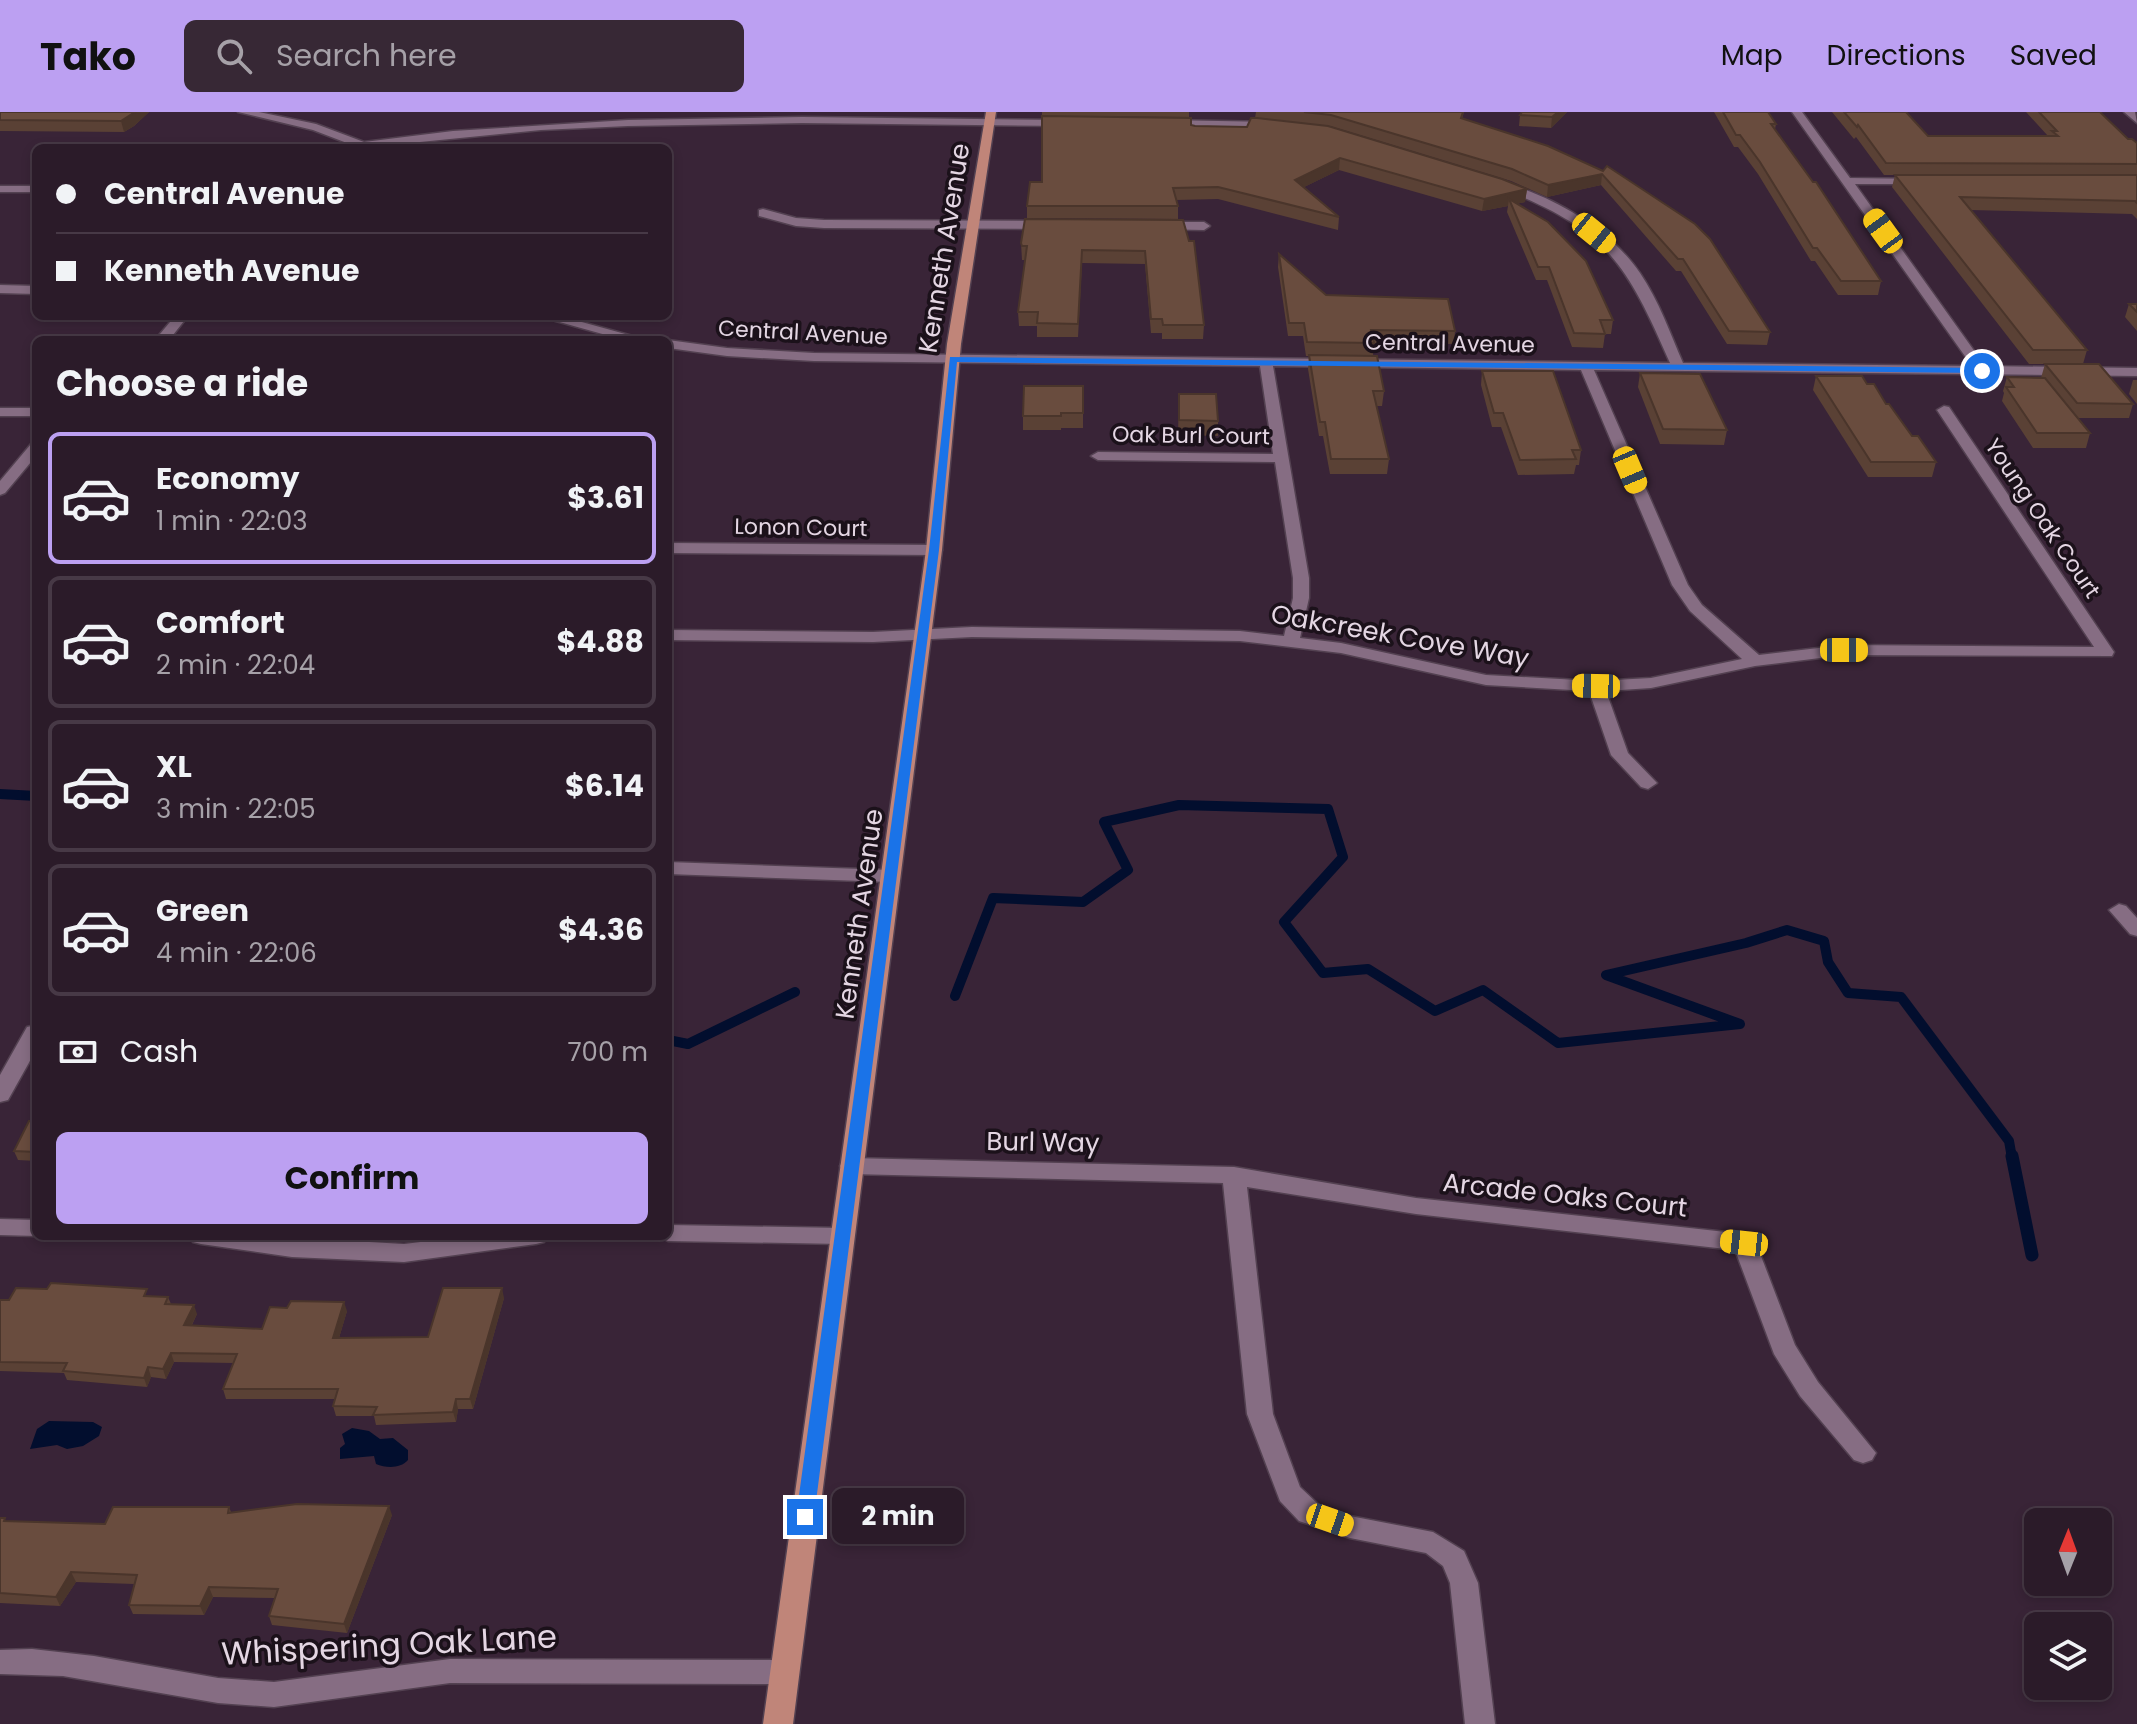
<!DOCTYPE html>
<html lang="en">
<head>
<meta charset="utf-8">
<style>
  :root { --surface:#2b1b29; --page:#372835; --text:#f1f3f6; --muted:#a6a1a8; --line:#473946; --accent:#bca0f2 }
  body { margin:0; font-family:Poppins,sans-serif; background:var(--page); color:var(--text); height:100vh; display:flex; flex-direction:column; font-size:30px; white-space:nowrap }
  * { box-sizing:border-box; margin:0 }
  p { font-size:26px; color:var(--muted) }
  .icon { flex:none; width:44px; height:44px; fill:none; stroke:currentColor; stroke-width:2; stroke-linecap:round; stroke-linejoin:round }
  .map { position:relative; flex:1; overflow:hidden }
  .drawer { position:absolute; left:32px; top:224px; width:640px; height:904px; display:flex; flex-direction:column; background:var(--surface); border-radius:12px; box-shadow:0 4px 12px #0003,0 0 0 2px var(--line) }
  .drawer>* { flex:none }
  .banner { position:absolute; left:32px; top:32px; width:640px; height:176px; border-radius:12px; box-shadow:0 4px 12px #0003,0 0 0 2px var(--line); display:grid; align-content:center; height:176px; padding:0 24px; background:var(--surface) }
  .needle { width:52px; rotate:1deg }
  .controls { position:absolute; left:2024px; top:1396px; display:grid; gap:16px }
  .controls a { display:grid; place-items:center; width:88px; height:88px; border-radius:12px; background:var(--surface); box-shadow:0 4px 12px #0003,0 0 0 2px var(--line); font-size:40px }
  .end { position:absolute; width:36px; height:36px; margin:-18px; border:10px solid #1a73e8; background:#fff; box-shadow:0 0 0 4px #fff }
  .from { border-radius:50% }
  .bubble { position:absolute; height:56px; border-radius:12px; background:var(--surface); box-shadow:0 4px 12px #0003,0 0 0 2px var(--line); font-size:26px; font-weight:700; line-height:56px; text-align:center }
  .car { position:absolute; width:24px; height:48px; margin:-24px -12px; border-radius:10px; box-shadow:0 0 6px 2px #0007; background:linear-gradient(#f5c518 24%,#345 0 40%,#f5c518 0 76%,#345 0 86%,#f5c518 0) }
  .banner b { display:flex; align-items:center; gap:28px; height:76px; font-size:30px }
  .banner b+b { border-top:2px solid var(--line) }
  .banner i { width:20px; height:20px; background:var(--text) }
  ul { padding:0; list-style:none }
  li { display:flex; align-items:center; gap:24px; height:132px; margin:0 16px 12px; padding:0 8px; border:4px solid var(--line); border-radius:12px }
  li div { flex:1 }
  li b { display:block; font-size:30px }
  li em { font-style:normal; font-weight:700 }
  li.current { border-color:var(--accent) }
  li>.icon { width:72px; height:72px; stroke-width:1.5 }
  h2 { padding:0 24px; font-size:36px; line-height:96px }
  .pay { display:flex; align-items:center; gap:20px; height:88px; padding:0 24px; font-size:30px }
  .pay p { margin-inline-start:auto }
  .cta { display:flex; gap:16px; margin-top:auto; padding:16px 24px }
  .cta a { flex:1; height:92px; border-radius:12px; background:var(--accent); color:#111; font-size:32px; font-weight:700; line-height:92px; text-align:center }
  header { display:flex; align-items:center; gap:48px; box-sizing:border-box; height:112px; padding:0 40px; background:var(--accent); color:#111 }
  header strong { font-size:38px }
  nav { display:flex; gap:44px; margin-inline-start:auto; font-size:28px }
  .search { width:560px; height:72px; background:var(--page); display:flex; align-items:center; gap:20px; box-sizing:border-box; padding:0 28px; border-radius:12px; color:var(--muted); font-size:30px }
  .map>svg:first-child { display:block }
  .water { fill:#020e2e }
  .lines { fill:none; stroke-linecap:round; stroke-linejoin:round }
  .stream-far1 { stroke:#020e2e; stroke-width:10 }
  .stream { stroke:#020e2e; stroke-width:13 }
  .minor-casing { stroke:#534151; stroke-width:3 }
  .major-casing { stroke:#534151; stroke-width:3 }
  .minor { fill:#866d83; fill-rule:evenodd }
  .major { fill:#c08579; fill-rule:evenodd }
  .wall { fill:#5a4135 }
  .shaded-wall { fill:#4a352b }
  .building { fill:#694c3e; stroke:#4a352b; stroke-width:2 }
  .route { fill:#1a73e8 }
  .labels { text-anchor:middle; stroke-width:7; stroke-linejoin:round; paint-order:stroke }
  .far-street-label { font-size:22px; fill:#e4d6e3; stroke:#1b111a }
  .street-label { font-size:26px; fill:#e4d6e3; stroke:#1b111a }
  .near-street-label { font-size:32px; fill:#e4d6e3; stroke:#1b111a }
</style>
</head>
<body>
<header>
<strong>Tako</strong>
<div class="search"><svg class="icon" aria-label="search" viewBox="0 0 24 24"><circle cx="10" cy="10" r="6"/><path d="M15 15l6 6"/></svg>Search here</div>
<nav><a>Map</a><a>Directions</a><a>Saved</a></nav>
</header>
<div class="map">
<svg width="2137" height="1612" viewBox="0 0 2137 1612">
  <rect width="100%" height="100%" fill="#392437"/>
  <g class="water">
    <path d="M49,1309L93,1310L102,1315L99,1324L83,1334L67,1337L57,1333L30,1337L37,1317Z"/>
    <path d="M352,1316L369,1319L380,1327L393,1326L408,1338V1348C400,1357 386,1356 376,1352L374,1344L340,1347V1336L345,1332L342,1322Z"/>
  </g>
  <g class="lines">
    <g class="stream-far1">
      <path d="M0,682L36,684"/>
      <path d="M955,884L993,786L1083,790L1128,758L1104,710L1179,693L1328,697L1343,745L1284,810L1323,861L1368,857L1435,899L1483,878L1558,931L1740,912L1606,863L1746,831L1787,818L1824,829L1828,850L1848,881L1901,885L2009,1029L2012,1046"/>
      <path d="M668,928L688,932L795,880"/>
    </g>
    <path class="stream" d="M2012,1044L2032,1143"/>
    <g class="minor-casing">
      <g id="minor">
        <path d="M238,0H259L316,12L364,30L453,19L628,8L802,5L1066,8L1071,11L1066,14L802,11L628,14L541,18L360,36L313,18Z"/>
        <path d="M1792,0H1802L1850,66L1923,67V71L1919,72H1855L1985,254L2137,256V264L1594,258L1688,473L1702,493L1759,543L1844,533L2094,535L1937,298L1944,294L1949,295L2114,540L2112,544L1844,543L1755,554L1651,576L1606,579L1628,641L1657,671L1648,677L1641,675L1611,643L1589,579L1486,573L1341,541L1240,529L972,525L873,530L668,528V518L873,520L972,515L1240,519L1284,524L1293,486V466L1275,350L1098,348L1091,344L1098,340L1273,342L1260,254L814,249L727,244L668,236V228L727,236L814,241L1670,251C1625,148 1606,117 1498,75V71L1502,70C1554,85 1609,116 1640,161C1659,189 1670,221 1683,251L1972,254ZM1273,254L1581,258L1672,473L1690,499L1742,547L1651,566L1596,569L1486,563L1341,531L1300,526L1309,486V466Z"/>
        <path d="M2124,0H2135L2137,11Z"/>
        <path d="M1166,8L1274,10L1279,13L1274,16L1162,13L1161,11Z"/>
        <rect x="0" y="74" width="36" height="6"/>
        <path d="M763,97L796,106L824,108L1050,109L1056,113L1050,117L824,116L796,114L759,104V98Z"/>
        <path d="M1158,110H1204L1210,114L1204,118L1154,117L1152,114Z"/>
        <path d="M0,173L36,174V182L0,181Z"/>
        <path d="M175,204H188L169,228H155Z"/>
        <path d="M538,204H560L647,228H624Z"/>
        <rect x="0" y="296" width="36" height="8"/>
        <path d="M36,331V344L5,381L0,383V369L31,332Z"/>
        <path d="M668,431L934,433L942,438L934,443L668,441Z"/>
        <path d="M668,750L890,758L900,764L890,770L668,762Z"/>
        <path d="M2119,792L2126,794L2137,806V824L2130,822L2109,798Z"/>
        <path d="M36,913V938L8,988L0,990V963L27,915Z"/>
        <path d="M851,1046L1234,1055L1416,1086L1744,1122L1752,1125L1756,1131L1795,1233L1818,1270L1876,1341L1872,1348L1863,1351L1854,1348L1800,1284L1774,1242L1735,1138L1416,1102L1247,1075L1273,1302L1300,1375L1319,1393L1350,1404L1433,1420L1464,1439L1478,1471L1495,1612H1465L1450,1471L1443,1454L1426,1441L1350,1426L1299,1409L1280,1389L1247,1302L1223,1071L851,1062L843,1060L840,1054L843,1048Z"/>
        <path d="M0,1107L36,1108L37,1124L0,1123Z"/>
        <path d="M668,1113L842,1116L850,1118L854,1124L850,1130L842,1132L668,1129L658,1124H668Z"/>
        <path d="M189,1124H266L404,1132L470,1124H548L544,1130L536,1132L404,1150L292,1145L201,1132L193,1130Z"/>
        <path d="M32,1537L94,1544L218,1566L274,1570L450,1547L785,1548L795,1551L799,1560L795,1569L785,1572L450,1571L274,1595L218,1591L63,1564L0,1562V1538Z"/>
      </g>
    </g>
    <g class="major-casing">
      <path id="major" d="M986,0H996L961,232L942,438L793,1612H763L926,438L947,232Z"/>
    </g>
    <use href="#minor" class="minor"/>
    <use href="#major" class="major"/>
  </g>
  <g class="wall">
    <path d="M0,0H149L134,14L124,20L0,19Z"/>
    <path d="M1042,0H1189V5L1042,4Z"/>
    <path d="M1256,0H1464L1462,7L1603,59L1770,220L1767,233L1727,232L1681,159H1676L1601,73L1547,85L1511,69L1330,14L1255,6Z"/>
    <path d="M1567,0L1551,16L1519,14L1520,3Z"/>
    <path d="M1714,0H1768L1776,12L1775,17L1881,169L1878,183H1838L1815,149H1811L1758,62L1738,35H1734Z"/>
    <path d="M1832,0H1906L1928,24H2048L2026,0H2100L2128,27L2137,31V107L2132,102L1970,98L2087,238L2083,252L2133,292L2129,306H2078L2090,321L2086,336H2033L2002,289L2004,281L2003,279L2007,265L2041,266L2045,252H2029L1892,75L1895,63H1884L1856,25L1854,27Z"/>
    <path d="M1191,13L1195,14L1247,15L1527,77L1525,90L1516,92L1613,208L1611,222H1605L1603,236L1572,235L1547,168H1536L1507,100L1508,94L1482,99L1339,58L1304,75L1339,105L1338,118L1218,87L1176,88L1178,94V107L1027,106V94L1042,70Z"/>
    <path d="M1183,108L1204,213L1203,227H1162V221H1151L1145,152L1082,151L1078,225H1037V214H1019L1018,200L1025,148H1022L1021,131Z"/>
    <path d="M1279,142L1326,183L1455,219L1454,232L1374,231L1373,244L1384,279L1382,294H1376L1389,347L1387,362H1330L1323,324H1319L1308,257L1309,244H1306L1303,224H1288L1278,155Z"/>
    <path d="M2129,192H2137V219L2125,205Z"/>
    <path d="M1482,259L1581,338L1579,353H1576L1574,362L1518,363L1501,315H1492L1481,273Z"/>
    <path d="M1640,261L1727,318L1724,333L1660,332L1638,275Z"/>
    <path d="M1816,264L1867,272L1936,350L1932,365H1868L1813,278Z"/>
    <path d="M2133,268H2137V292L2129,282Z"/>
    <path d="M1083,274V316H1061V318H1023V304Z"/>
    <path d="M1179,282L1218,309V324L1178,323Z"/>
    <path d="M36,1009V1049L18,1048L14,1039Z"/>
    <path d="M47,1177L168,1185L171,1192L197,1202L192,1213L262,1217L347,1199L339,1226L428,1225L504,1186L473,1297H458L456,1310L376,1313L374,1304H336L333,1294L335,1287H226L223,1277L234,1251L174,1250L166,1267L151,1265L147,1275L67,1268L64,1261L0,1259V1188H9Z"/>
    <path d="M229,1395L231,1400L392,1403L347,1521L272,1513L269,1504L275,1486L213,1485L204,1503L133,1502L129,1493L134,1472L76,1470L60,1494L0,1491V1406L6,1409L105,1412Z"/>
  </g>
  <g class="shaded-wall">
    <path d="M135,0H149L134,14L124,20L121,9Z"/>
    <path d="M1558,0H1567L1551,16L1552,5Z"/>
    <path d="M1340,46L1339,58L1294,80L1295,68Z"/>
    <path d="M1602,62L1601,73L1547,85L1548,73Z"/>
    <path d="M1527,77L1525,90L1511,93L1509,87L1508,94L1482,99L1484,87Z"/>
    <path d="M502,1176L504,1186L473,1297L470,1287Z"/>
    <path d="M344,1190L347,1199L336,1236L333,1226Z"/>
    <path d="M194,1193L197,1202L187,1222L184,1213Z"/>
    <path d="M171,1241L174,1250L166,1267L163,1257Z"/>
    <path d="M148,1255L151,1265L147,1275L144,1266Z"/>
    <path d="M456,1287L458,1297L456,1310L453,1300Z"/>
    <path d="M389,1394L392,1403L347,1521L344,1512Z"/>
    <path d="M71,1460L76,1470L60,1494L56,1485Z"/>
    <path d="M209,1475L213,1485L204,1503L200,1494Z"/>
  </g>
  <g class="building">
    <path d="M0,0H135L121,9L0,8Z"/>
    <path d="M1304,0H1463L1461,6L1548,34L1603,59L1607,54L1695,112L1710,127L1770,220L1729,219L1683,147H1678L1602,62L1548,73L1512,57L1331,3Z"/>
    <path d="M1522,0H1558L1552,5L1520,3Z"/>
    <path d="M1723,0H1768L1776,12H1771L1813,70H1816L1881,169H1841L1817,136H1813L1760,50L1740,23H1736Z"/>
    <path d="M1844,0H1906L1928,24H2058L2052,19H2057L2039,0H2100L2128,27H2132L2137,31V52L1886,51L1858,13L1857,15Z"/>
    <path d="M1042,4L1191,6V13L1195,14L1247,15L1251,6H1257L1328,14L1502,67L1527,77L1484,87L1340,46L1295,68L1339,105L1218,75L1173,76L1178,94H1027L1030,70H1042Z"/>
    <path d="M1895,63H2137V91L2135,89L1960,85L2087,238H2033Z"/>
    <path d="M1509,87L1548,110L1586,149L1613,208H1600L1605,222L1574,221L1549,155H1538Z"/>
    <path d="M1025,107L1183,108L1189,129H1194L1204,213H1163L1162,207H1151L1145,139L1082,138L1078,212L1037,211L1038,200H1018L1027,134H1022L1021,131Z"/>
    <path d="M1279,142L1326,183L1448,187L1455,219L1371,218L1374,231L1307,230L1304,211H1289Z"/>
    <path d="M2129,192H2137V200Z"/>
    <path d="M1309,243L1377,244L1384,279H1373L1389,347H1331L1325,310H1320Z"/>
    <path d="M2045,252H2099L2133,292L2077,291Z"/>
    <path d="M1482,259H1553L1581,338H1572L1576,347L1520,348L1503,301H1494Z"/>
    <path d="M1640,261L1700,262L1727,318L1663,317Z"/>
    <path d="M1816,264H1862L1867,272H1874L1886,292H1889L1912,324H1918L1936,350H1871Z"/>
    <path d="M2007,265L2045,266L2090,321H2037L2006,275H2014Z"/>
    <path d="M1024,274H1083V301H1061V304H1023Z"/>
    <path d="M1179,282H1216L1218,309L1179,308Z"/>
    <path d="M29,1009H36V1040L14,1039Z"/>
    <path d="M51,1171L147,1177L144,1184L168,1185L165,1192L194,1193L184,1213L262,1217L270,1195L287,1196L291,1189L344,1190L333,1226L428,1225L443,1176H502L470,1287H456L453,1300L373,1303L377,1295L333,1294L338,1277H223L237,1242L171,1241L163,1257L148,1255L144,1266L63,1259L67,1251L0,1250V1188H9L16,1176L47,1177Z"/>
    <path d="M297,1392L389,1394L344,1512L269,1504L278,1477L209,1475L200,1494L129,1493L137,1463L71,1460L56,1485L0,1481V1406H5L4,1409L105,1412L113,1395H229L228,1401Z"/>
  </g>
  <path class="route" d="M950,245L1982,256L1986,259L1982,261L957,250L939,438L814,1405L805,1412L796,1405L929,438Z"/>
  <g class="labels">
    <g class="far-street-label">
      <text transform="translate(803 220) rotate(3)" y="8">Central Avenue</text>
      <text transform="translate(1450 231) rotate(1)" y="8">Central Avenue</text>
      <text transform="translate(1191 323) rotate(1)" y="8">Oak Burl Court</text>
      <text transform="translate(2043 406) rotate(56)" y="8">Young Oak Court</text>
      <text transform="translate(801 415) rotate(1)" y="8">Lonon Court</text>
    </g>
    <g class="street-label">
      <text transform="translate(944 136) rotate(-81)" y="9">Kenneth Avenue</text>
      <text transform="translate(1400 524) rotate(10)" y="9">Oakcreek Cove Way</text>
      <text transform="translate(859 802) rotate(-82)" y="9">Kenneth Avenue</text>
      <text transform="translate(1043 1030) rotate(1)" y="9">Burl Way</text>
      <text transform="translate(1565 1083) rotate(6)" y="9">Arcade Oaks Court</text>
    </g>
    <g class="near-street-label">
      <text transform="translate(389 1533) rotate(-3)" y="11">Whispering Oak Lane</text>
    </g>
  </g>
</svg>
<div class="controls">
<a><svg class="needle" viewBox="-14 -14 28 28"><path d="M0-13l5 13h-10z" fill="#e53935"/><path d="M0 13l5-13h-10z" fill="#a6a1a8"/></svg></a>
<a><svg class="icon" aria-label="layers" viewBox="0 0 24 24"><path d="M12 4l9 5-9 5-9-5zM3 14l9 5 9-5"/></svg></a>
</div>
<i class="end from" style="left:1982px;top:259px"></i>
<i class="end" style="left:805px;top:1405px"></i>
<div class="bubble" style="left:832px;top:1376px;width:132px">2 min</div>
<i class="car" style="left:1883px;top:119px;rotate:324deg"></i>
<i class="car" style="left:1594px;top:121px;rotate:129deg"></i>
<i class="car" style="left:1630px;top:358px;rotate:157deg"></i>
<i class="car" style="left:1844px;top:538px;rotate:90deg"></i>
<i class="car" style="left:1596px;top:574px;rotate:271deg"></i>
<i class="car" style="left:1744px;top:1131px;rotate:276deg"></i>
<i class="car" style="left:1330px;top:1408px;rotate:109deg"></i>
<div class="banner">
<b><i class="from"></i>Central Avenue</b>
<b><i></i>Kenneth Avenue</b>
</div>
<section class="drawer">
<h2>Choose a ride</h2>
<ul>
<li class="current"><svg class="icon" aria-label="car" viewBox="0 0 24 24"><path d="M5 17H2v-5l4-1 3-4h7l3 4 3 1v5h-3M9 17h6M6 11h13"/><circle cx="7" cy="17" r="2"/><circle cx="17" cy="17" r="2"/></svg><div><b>Economy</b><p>1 min · 22:03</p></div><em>$3.61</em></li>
<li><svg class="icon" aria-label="car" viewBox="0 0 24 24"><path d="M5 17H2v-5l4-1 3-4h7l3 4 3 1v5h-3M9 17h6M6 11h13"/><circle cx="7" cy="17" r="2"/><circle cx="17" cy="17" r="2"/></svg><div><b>Comfort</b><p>2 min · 22:04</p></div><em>$4.88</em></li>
<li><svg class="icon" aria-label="car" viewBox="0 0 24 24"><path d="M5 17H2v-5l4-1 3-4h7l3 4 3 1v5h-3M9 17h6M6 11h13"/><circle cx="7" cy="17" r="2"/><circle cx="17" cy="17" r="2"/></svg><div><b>XL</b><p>3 min · 22:05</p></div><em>$6.14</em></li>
<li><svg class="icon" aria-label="car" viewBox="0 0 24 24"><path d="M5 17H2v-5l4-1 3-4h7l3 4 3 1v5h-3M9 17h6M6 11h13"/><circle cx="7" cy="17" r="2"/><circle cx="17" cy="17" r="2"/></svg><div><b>Green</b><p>4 min · 22:06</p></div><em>$4.36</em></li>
</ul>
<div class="pay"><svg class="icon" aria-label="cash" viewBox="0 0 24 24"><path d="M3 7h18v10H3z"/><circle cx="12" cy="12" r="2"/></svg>Cash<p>700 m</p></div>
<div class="cta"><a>Confirm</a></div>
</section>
</div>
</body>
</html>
